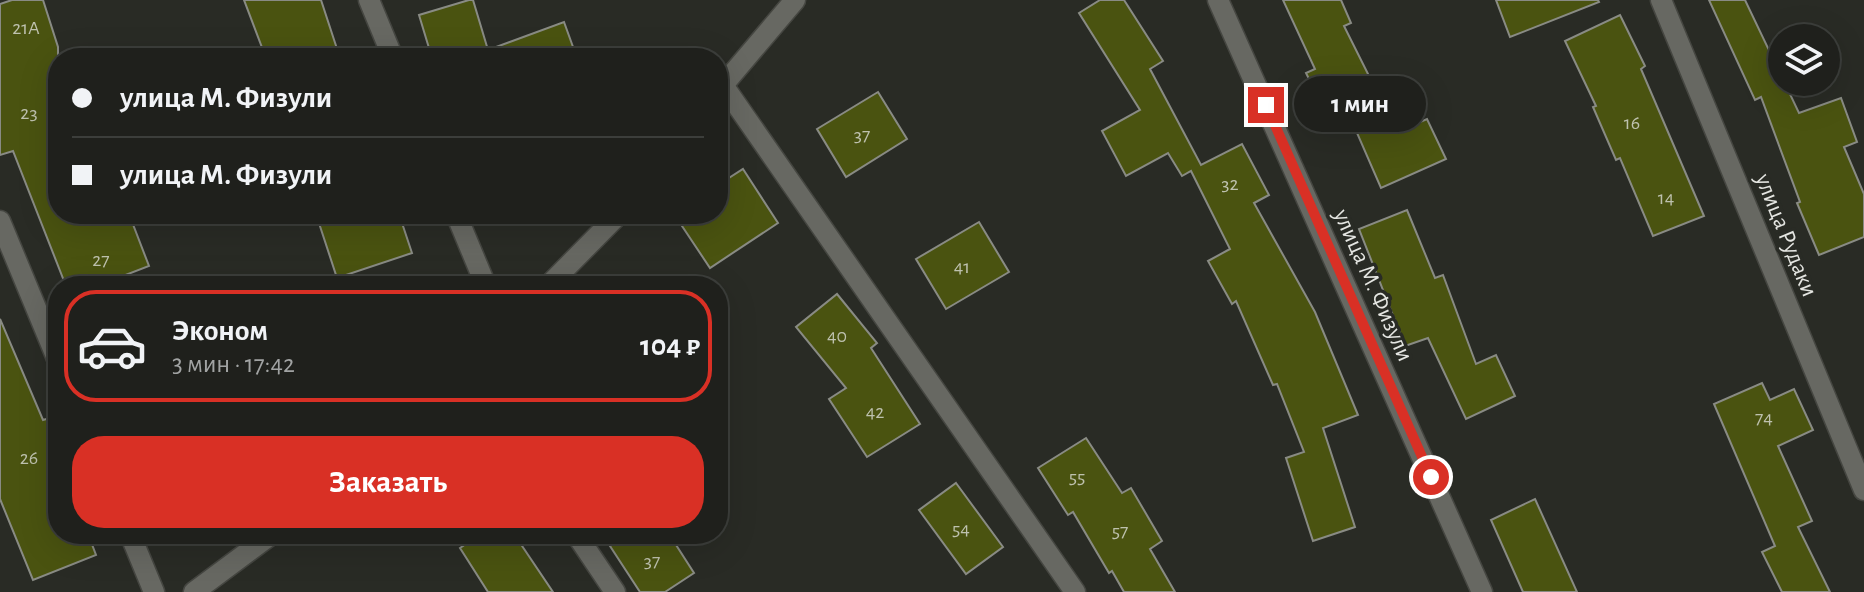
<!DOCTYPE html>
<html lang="ru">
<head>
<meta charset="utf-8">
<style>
  :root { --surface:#1f201c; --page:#2c2d29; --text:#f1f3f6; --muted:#a1a3a3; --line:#3c3e3b; --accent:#d93025 }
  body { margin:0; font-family:"Alegreya Sans",sans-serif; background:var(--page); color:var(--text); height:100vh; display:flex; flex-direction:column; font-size:30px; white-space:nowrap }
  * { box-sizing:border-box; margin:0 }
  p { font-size:26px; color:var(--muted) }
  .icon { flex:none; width:44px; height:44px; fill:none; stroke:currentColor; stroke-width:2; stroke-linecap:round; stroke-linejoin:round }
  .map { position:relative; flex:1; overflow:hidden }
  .side { position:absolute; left:48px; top:276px; width:680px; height:268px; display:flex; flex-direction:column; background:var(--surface); border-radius:32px; box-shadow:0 8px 32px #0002,0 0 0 2px var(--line) }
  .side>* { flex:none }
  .hud { position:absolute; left:48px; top:48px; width:680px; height:176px; border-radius:32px; box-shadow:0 8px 32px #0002,0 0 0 2px var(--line); display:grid; align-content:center; height:176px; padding:0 24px; background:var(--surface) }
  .fabs { position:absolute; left:1768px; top:24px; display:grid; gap:16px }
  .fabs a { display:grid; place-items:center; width:72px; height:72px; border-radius:50%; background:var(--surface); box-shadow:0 8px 32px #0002,0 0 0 2px var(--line); font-size:40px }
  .end { position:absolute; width:36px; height:36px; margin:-18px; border:10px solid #d93025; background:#fff; box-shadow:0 0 0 4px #fff }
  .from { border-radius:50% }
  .bubble { position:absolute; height:56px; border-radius:28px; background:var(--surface); box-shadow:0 8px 32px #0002,0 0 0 2px var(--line); font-size:26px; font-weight:600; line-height:56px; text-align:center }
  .hud b { display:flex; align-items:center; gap:28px; height:76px; font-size:30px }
  .hud b+b { border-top:2px solid var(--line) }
  .hud i { width:20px; height:20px; background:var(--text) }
  ul { padding:14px 0 0; list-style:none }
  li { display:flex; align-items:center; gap:24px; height:112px; margin:0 16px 12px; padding:0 8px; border:4px solid transparent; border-radius:32px }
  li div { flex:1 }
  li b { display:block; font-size:30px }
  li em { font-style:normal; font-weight:600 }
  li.on { border-color:var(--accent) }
  li>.icon { width:72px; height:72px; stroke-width:1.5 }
  .primary-button { display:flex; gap:16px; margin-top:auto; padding:16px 24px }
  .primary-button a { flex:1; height:92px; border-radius:32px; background:var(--accent); color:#fff; font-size:32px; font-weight:600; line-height:92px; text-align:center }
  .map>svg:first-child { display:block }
  .building { fill:#4a5310; stroke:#898b84; stroke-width:2 }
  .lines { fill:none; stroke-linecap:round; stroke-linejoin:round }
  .minor-casing { stroke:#454641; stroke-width:23 }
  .minor { stroke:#676862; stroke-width:20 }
  .route { stroke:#d93025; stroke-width:10 }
  .labels { text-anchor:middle; stroke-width:7; stroke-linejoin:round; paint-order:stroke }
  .number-label { font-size:20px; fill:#bec1ae }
  .street-label { font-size:24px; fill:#e5e6e2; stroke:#292b25 }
</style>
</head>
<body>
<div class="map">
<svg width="1864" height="592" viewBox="0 0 1864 592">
  <rect width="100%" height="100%" fill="#292b25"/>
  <g class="building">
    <path d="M12,0H43L58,47V214H129L149,266L97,286H66L13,151L0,155V4Z"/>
    <path d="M244,0H321L340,58H266Z"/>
    <path d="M469,0H473L488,50L564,22L577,58H432L419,15Z"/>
    <path d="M1100,0H1124L1163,61L1150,69L1201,165L1242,144L1269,195L1254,203L1315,312L1358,415L1323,428L1355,527L1313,541L1286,458L1304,452L1277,384L1273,385L1236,301L1232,304L1208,261L1230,249L1191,171L1182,176L1168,153L1126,176L1102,131L1140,110L1079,13Z"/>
    <path d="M1283,0H1341L1351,23L1344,26L1397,132L1427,119L1446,159L1381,188L1351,119L1333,127L1306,73L1315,69Z"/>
    <path d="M1496,0H1598L1599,2L1510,37Z"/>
    <path d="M1709,0H1745L1799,113L1841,98L1857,142L1844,147L1864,194V237L1819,255L1797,203L1800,202L1761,97L1755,100Z"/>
    <path d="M1620,15L1645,66L1641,69L1704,216L1653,236L1620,158L1616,160L1593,107L1596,106L1565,41Z"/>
    <path d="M878,92L907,139L846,177L817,129Z"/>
    <path d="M743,169L778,223L710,268L674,214H718V185Z"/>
    <path d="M1407,210L1435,278L1443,275L1476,364L1496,355L1515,396L1466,419L1428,338L1405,346L1359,229Z"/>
    <path d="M316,214H399L412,253L337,278Z"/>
    <path d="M979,222L1009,272L946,309L916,259Z"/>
    <path d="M837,294L877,343L871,348L920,424L867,457L829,399L846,388L796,327Z"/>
    <path d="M0,319L43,420L50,418L58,442V534H88L96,555L33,580L0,499Z"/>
    <path d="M1762,383L1770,400L1794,389L1813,430L1778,446L1812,521L1798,527L1830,592H1782L1762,552L1775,546L1714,404Z"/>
    <path d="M1086,438L1122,493L1131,488L1162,541L1150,549L1175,592H1124L1112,571L1109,573L1073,512L1068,515L1038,468Z"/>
    <path d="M956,483L1003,547L966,574L919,510Z"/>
    <path d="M1535,499L1577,592H1523L1491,520Z"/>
    <path d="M454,534H514L553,592H488L460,548L463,546Z"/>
    <path d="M629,534H669L694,573L665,592H640L610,546Z"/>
  </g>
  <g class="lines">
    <g class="minor-casing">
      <g id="minor">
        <path d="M369,0L393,58"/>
        <path d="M1218,0L1482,592"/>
        <path d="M1661,0L1864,490"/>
        <path d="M723,85L1075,592"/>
        <path d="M718,91L795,0"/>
        <path d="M456,214L486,286"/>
        <path d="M0,221L58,361"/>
        <path d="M548,286L619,214"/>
        <path d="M130,534L154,592"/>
        <path d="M576,534L615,592"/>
        <path d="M194,592L272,534"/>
      </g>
    </g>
    <use href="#minor" class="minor"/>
  </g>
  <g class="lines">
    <path class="route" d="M1266,105L1431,477"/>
  </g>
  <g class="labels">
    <g class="number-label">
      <text x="26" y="34">21А</text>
      <text x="29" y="119">23</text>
      <text x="1632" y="129">16</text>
      <text x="862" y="141">37</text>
      <text x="1230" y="190">32</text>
      <text x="1666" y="204">14</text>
      <text x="101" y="266">27</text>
      <text x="962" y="273">41</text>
      <text x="837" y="342">40</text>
      <text x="875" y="418">42</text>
      <text x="1764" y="424">74</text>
      <text x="29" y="464">26</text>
      <text x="1077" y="483">55</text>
      <text x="961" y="535">54</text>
      <text x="1120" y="537">57</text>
      <text x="652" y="567">37</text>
    </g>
    <g class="street-label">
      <text transform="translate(1787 235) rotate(68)" y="8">улица Рудаки</text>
      <text transform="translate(1374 285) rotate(66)" y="8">улица М. Физули</text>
    </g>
  </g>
</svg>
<div class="fabs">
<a><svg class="icon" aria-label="layers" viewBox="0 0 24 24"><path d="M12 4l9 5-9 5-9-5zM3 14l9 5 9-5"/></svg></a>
</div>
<i class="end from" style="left:1431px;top:477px"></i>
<i class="end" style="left:1266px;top:105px"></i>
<div class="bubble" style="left:1294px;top:76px;width:132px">1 мин</div>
<div class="hud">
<b><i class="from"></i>улица М. Физули</b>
<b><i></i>улица М. Физули</b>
</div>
<section class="side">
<ul>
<li class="on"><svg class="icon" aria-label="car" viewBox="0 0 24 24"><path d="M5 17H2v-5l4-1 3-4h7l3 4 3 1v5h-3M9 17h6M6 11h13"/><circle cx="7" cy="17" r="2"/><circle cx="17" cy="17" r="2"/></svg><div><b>Эконом</b><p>3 мин · 17:42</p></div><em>104 ₽</em></li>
</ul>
<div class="primary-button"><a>Заказать</a></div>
</section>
</div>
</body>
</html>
